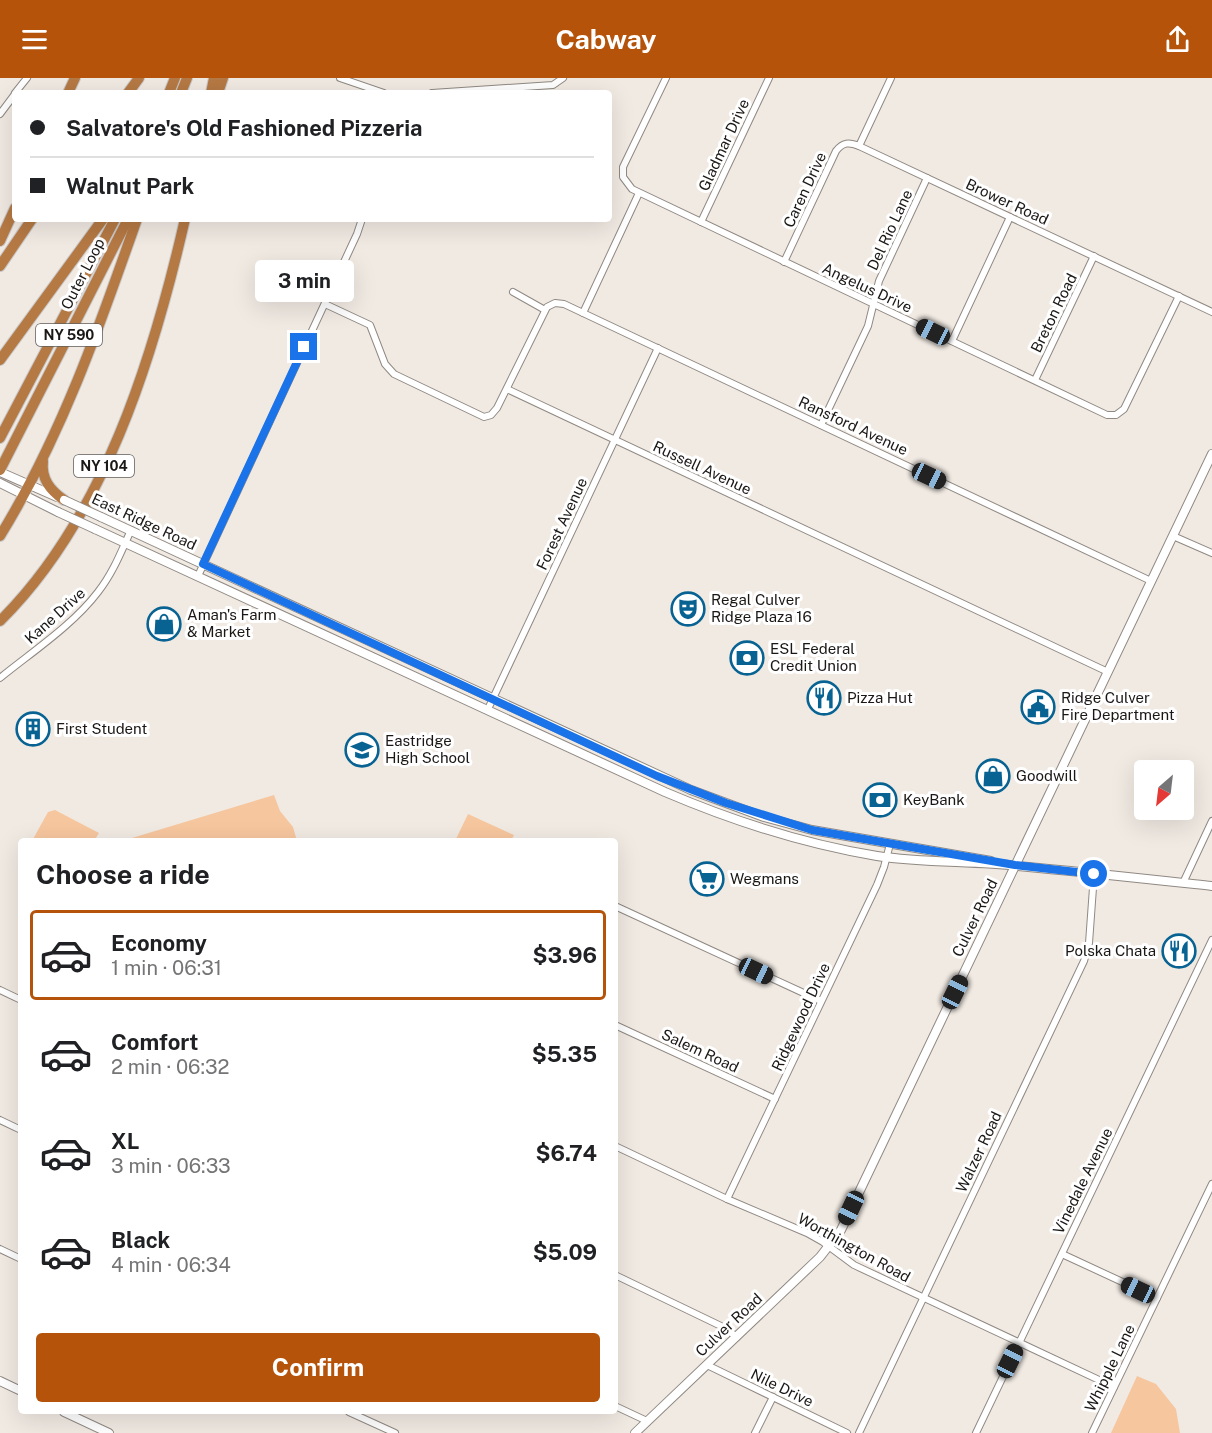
<!DOCTYPE html>
<html lang="en">
<head>
<meta charset="utf-8">
<style>
  :root { --surface:#fff; --page:#f2f2f2; --text:#202124; --muted:#757577; --line:#e0e0e0; --accent:#b45309 }
  body { margin:0; font-family:"Public Sans",sans-serif; background:var(--page); color:var(--text); height:100vh; display:flex; flex-direction:column; font-size:22px; white-space:nowrap }
  * { box-sizing:border-box; margin:0 }
  p { font-size:20px; color:var(--muted) }
  .icon { flex:none; width:33px; height:33px; fill:none; stroke:currentColor; stroke-width:2; stroke-linecap:round; stroke-linejoin:round }
  .map { position:relative; flex:1; overflow:hidden }
  .drawer { position:absolute; left:18px; top:760px; width:600px; height:576px; display:flex; flex-direction:column; background:var(--surface); border-radius:6px; box-shadow:0 6px 24px #0002 }
  .drawer>* { flex:none }
  .banner { position:absolute; left:12px; top:12px; width:600px; height:132px; border-radius:6px; box-shadow:0 6px 24px #0002; display:grid; align-content:center; height:132px; padding:0 18px; background:var(--surface) }
  .needle { width:39px; rotate:208deg }
  .tools { position:absolute; left:1134px; top:682px; display:grid; gap:12px }
  .tools a { display:grid; place-items:center; width:60px; height:60px; border-radius:6px; background:var(--surface); box-shadow:0 6px 24px #0002; font-size:30px }
  .end { position:absolute; width:27px; height:27px; margin:-14px; border:8px solid #1a73e8; background:#fff; box-shadow:0 0 0 3px #fff }
  .from { border-radius:50% }
  .bubble { position:absolute; height:42px; border-radius:6px; background:var(--surface); box-shadow:0 6px 24px #0002; font-size:20px; font-weight:700; line-height:42px; text-align:center }
  .car { position:absolute; width:18px; height:36px; margin:-18px -9px; border-radius:8px; box-shadow:0 0 4px 2px #0007; background:linear-gradient(#222 24%,#8ab4d8 0 40%,#222 0 76%,#8ab4d8 0 86%,#222 0) }
  .banner b { display:flex; align-items:center; gap:21px; height:57px; font-size:22px }
  .banner b+b { border-top:2px solid var(--line) }
  .banner i { width:15px; height:15px; background:var(--text) }
  ul { padding:0; list-style:none }
  li { display:flex; align-items:center; gap:18px; height:90px; margin:0 12px 9px; padding:0 6px; border:3px solid transparent; border-radius:6px }
  li div { flex:1 }
  li b { display:block; font-size:22px }
  li em { font-style:normal; font-weight:700 }
  li.selected { border-color:var(--accent) }
  li>.icon { width:54px; height:54px; stroke-width:1.5 }
  h2 { padding:0 18px; font-size:27px; line-height:72px }
  .primary-button { display:flex; gap:12px; margin-top:auto; padding:12px 18px }
  .primary-button a { flex:1; height:69px; border-radius:6px; background:var(--accent); color:#fff; font-size:24px; font-weight:700; line-height:69px; text-align:center }
  header { display:flex; justify-content:space-between; align-items:center; height:78px; padding:0 18px; background:var(--accent); color:#fff; font-size:27px; font-weight:700 }
  .map>svg:first-child { display:block }
  .park { fill:#f6c69e }
  .lines { fill:none; stroke-linecap:round; stroke-linejoin:round }
  .minor-casing { stroke:#908983; stroke-width:8 }
  .secondary-casing { stroke:#908983; stroke-width:10 }
  .motorway-casing { stroke:#c8c7c7; stroke-width:12 }
  .minor { stroke:#fff; stroke-width:6 }
  .secondary { stroke:#fff; stroke-width:8 }
  .motorway { stroke:#b57944; stroke-width:10 }
  .secondary-bridge-casing { stroke:#908983; stroke-width:10; stroke-linecap:butt }
  .secondary-bridge { stroke:#fff; stroke-width:8 }
  .route { stroke:#1a73e8; stroke-width:8 }
  .labels { text-anchor:middle; stroke-width:6; stroke-linejoin:round; paint-order:stroke }
  .shield { fill:#fff; stroke:#5f5d5b; stroke-width:1.5 }
  .shield-label { font-size:14px; font-weight:bold; fill:#1a1715 }
  .street-label { font-size:15px; fill:#1a1715; stroke:#fff }
  .poi-label { font-size:15px; fill:#1a1715; stroke:#fff; text-anchor:start }
</style>
</head>
<body>
<header><svg class="icon" aria-label="menu" viewBox="0 0 24 24"><path d="M4 6h16M4 12h16M4 18h16"/></svg>Cabway<svg class="icon" aria-label="share" viewBox="0 0 24 24"><path d="M12 15V3M7 8l5-5 5 5M5 13v7h14v-7"/></svg></header>
<div class="map">
<svg width="1212" height="1355" viewBox="0 0 1212 1355">
  <rect width="100%" height="100%" fill="#f1eae3"/>
  <g class="park">
    <path d="M274,717L280,733L293,749L297,763H122Z"/>
    <path d="M55,732L99,755L94,763H32L48,734Z"/>
    <path d="M468,736L514,757L511,763H455Z"/>
    <path d="M1137,1298L1156,1306L1176,1331L1180,1355H1111Z"/>
  </g>
  <g class="lines">
    <g class="minor-casing">
      <g id="minor">
        <path d="M340,0L384,15"/>
        <path d="M666,0L623,89V99L632,111L1107,337H1116L1124,331L1179,218"/>
        <path d="M15,15L27,0"/>
        <path d="M432,15L553,7L563,0"/>
        <path d="M0,36L15,16"/>
        <path d="M859,68L891,0"/>
        <path d="M701,144L769,0"/>
        <path d="M784,184L836,73C843,64 849,64 859,68L1212,234"/>
        <path d="M513,214L545,232"/>
        <path d="M325,226L370,247L385,286L394,296L484,339L491,337L497,330L547,229L555,225L564,226L1151,503"/>
        <path d="M583,235L639,115"/>
        <path d="M952,263L1010,139"/>
        <path d="M1035,302L1094,178"/>
        <path d="M507,311L1108,594"/>
        <path d="M821,347L868,248L879,203L927,100"/>
        <path d="M1173,458L1212,475"/>
        <path d="M198,498L357,156L362,141"/>
        <path d="M0,600C32,574 73,547 98,514C113,495 121,474 131,452"/>
        <path d="M488,631L658,270"/>
        <path d="M1183,805L1212,743"/>
        <path d="M615,828L821,923"/>
        <path d="M0,912L21,922"/>
        <path d="M615,947L775,1021"/>
        <path d="M0,1042L21,1052"/>
        <path d="M615,1068L727,1121L807,1155L823,1164L854,1187L1114,1309"/>
        <path d="M727,1121L877,807L884,789L890,766"/>
        <path d="M0,1171L21,1181"/>
        <path d="M1062,1176L1157,1220"/>
        <path d="M615,1197L723,1249L737,1259"/>
        <path d="M707,1287L847,1355"/>
        <path d="M615,1328L647,1343"/>
        <path d="M349,1334L395,1355"/>
        <path d="M755,1355L773,1319"/>
        <path d="M859,1355L1084,883L1089,865L1094,796"/>
        <path d="M976,1355L1212,862"/>
        <path d="M1092,1355L1212,1106"/>
      </g>
    </g>
    <g class="secondary-casing">
      <g id="secondary">
        <path d="M0,394L57,419"/>
        <path d="M0,405L58,434"/>
        <path d="M101,439L691,712L764,739L812,752L991,783"/>
        <path d="M95,451L665,714C733,743 804,766 877,778C924,785 971,783 1018,788C1083,794 1147,801 1212,808"/>
        <path d="M0,1303L21,1313"/>
        <path d="M64,1334L109,1355"/>
        <path d="M635,1355L820,1179L841,1152L1212,376"/>
      </g>
    </g>
    <g class="motorway-casing">
      <g id="motorway">
        <path d="M68,15L75,0"/>
        <path d="M128,15L139,0"/>
        <path d="M169,15L175,0"/>
        <path d="M181,15L187,0"/>
        <path d="M211,15L214,0"/>
        <path d="M218,15L223,0"/>
        <path d="M0,163L15,130"/>
        <path d="M0,188L32,141"/>
        <path d="M0,282L103,141"/>
        <path d="M0,360L115,141"/>
        <path d="M43,383C41,401 50,412 64,422"/>
        <path d="M0,392L128,141"/>
        <path d="M0,458C61,359 99,250 137,141"/>
        <path d="M0,543C104,440 153,281 185,141"/>
      </g>
    </g>
    <use href="#minor" class="minor"/>
    <use href="#secondary" class="secondary"/>
    <use href="#motorway" class="motorway"/>
    <g class="secondary-bridge-casing">
      <g id="secondary-bridge">
        <path d="M64,422L101,439"/>
        <path d="M58,434L95,451"/>
      </g>
    </g>
    <use href="#secondary-bridge" class="secondary-bridge"/>
  </g>
  <g class="lines">
    <path class="route" d="M304,269L203,486L657,698L726,725L812,752L1015,787L1094,796"/>
  </g>
  <defs>
    <g id="theatre-ring" transform="scale(1.725)"><circle r="9.5" fill="#fff" stroke="#086393" stroke-width="1.5"/><path d="M-5-5.5Q0-4 5-5.5V0Q5 5 0 6Q-5 5-5 0ZM-3.3-2.5H-1v1.5H-3.3ZM1-2.5H3.3v1.5H1ZM-2.8 1Q0 5.5 2.8 1Z" fill="#086393"/></g>
    <g id="shop-ring" transform="scale(1.725)"><circle r="9.5" fill="#fff" stroke="#086393" stroke-width="1.5"/><path d="M-5-2.5h2.3a2.7 3.5 0 0 1 5.4 0H5L5.5 6h-11ZM-1.5-2.5h3a1.5 2.3 0 0 0-3 0Z" fill="#086393"/></g>
    <g id="bank-ring" transform="scale(1.725)"><circle r="9.5" fill="#fff" stroke="#086393" stroke-width="1.5"/><path d="M-6-4H6V4H-6ZM0-2.3a2.3 2.3 0 1 0 0 4.6a2.3 2.3 0 1 0 0-4.6Z" fill="#086393"/></g>
    <g id="restaurant-ring" transform="scale(1.725)"><circle r="9.5" fill="#fff" stroke="#086393" stroke-width="1.5"/><path d="M-5-6h1v4h1v-4h1v4h1v-4h1v5L-1.5 .5V6h-2V.5L-5-1ZM5-6V6H3V1.5H1.5Q1.5-4 5-6Z" fill="#086393"/></g>
    <g id="civic-ring" transform="scale(1.725)"><circle r="9.5" fill="#fff" stroke="#086393" stroke-width="1.5"/><path d="M-.6-6.5H3V-4.5H.6V-3L4-1V1h2V6H-6V1h2V-1L-.6-3ZM-1.2 2.5V6h2.4V2.5Z" fill="#086393"/></g>
    <g id="building-ring" transform="scale(1.725)"><circle r="9.5" fill="#fff" stroke="#086393" stroke-width="1.5"/><path d="M-4-6H4V6H1V3H-1V6H-4ZM-2.5-4.3h1.7v1.8h-1.7ZM.8-4.3h1.7v1.8H.8ZM-2.5-1h1.7V.8h-1.7ZM.8-1h1.7V.8H.8Z" fill="#086393"/></g>
    <g id="school-ring" transform="scale(1.725)"><circle r="9.5" fill="#fff" stroke="#086393" stroke-width="1.5"/><path d="M0-5L7-2L0 1L-7-2ZM-4 1L0 2.5L4 1V4Q0 6-4 4Z" fill="#086393"/></g>
    <g id="supermarket-ring" transform="scale(1.725)"><circle r="9.5" fill="#fff" stroke="#086393" stroke-width="1.5"/><path d="M-6-5.5h2.5l.6 2H6L4.5 2H-2.5L-4.4-4H-6ZM-1.5 3.2a1.3 1.3 0 1 0 .1 0ZM3 3.2a1.3 1.3 0 1 0 .1 0Z" fill="#086393"/></g>
  </defs>
  <g fill-rule="evenodd">
    <use href="#theatre-ring" x="688" y="531"/>
    <use href="#shop-ring" x="164" y="546"/>
    <use href="#bank-ring" x="747" y="580"/>
    <use href="#restaurant-ring" x="824" y="620"/>
    <use href="#civic-ring" x="1038" y="629"/>
    <use href="#building-ring" x="33" y="651"/>
    <use href="#school-ring" x="362" y="672"/>
    <use href="#shop-ring" x="993" y="698"/>
    <use href="#bank-ring" x="880" y="722"/>
    <use href="#supermarket-ring" x="707" y="801"/>
    <use href="#restaurant-ring" x="1179" y="873"/>
  </g>
  <g class="labels">
    <g class="shield">
      <rect x="36" y="246" width="66" height="22" rx="4.5"/>
      <rect x="74" y="377" width="60" height="22" rx="4.5"/>
    </g>
    <g class="shield-label">
      <text x="69" y="262">NY 590</text>
      <text x="104" y="393">NY 104</text>
    </g>
    <g class="street-label">
      <text transform="translate(724 67) rotate(-65)" y="5">Gladmar Drive</text>
      <text transform="translate(805 112) rotate(-65)" y="5">Caren Drive</text>
      <text transform="translate(1007 124) rotate(25)" y="5">Brower Road</text>
      <text transform="translate(890 152) rotate(-65)" y="5">Del Rio Lane</text>
      <text transform="translate(83 196) rotate(-63)" y="5">Outer Loop</text>
      <text transform="translate(867 210) rotate(25)" y="5">Angelus Drive</text>
      <text transform="translate(1054 235) rotate(-64)" y="5">Breton Road</text>
      <text transform="translate(853 348) rotate(25)" y="5">Ransford Avenue</text>
      <text transform="translate(702 390) rotate(25)" y="5">Russell Avenue</text>
      <text transform="translate(144 444) rotate(25)" y="5">East Ridge Road</text>
      <text transform="translate(562 446) rotate(-65)" y="5">Forest Avenue</text>
      <text transform="translate(55 538) rotate(-42)" y="5">Kane Drive</text>
      <text transform="translate(975 840) rotate(-64)" y="5">Culver Road</text>
      <text transform="translate(801 939) rotate(-65)" y="5">Ridgewood Drive</text>
      <text transform="translate(700 973) rotate(25)" y="5">Salem Road</text>
      <text transform="translate(979 1074) rotate(-65)" y="5">Walzer Road</text>
      <text transform="translate(1083 1103) rotate(-64)" y="5">Vinedale Avenue</text>
      <text transform="translate(854 1170) rotate(29)" y="5">Worthington Road</text>
      <text transform="translate(729 1247) rotate(-43)" y="5">Culver Road</text>
      <text transform="translate(1110 1290) rotate(-64)" y="5">Whipple Lane</text>
      <text transform="translate(782 1310) rotate(26)" y="5">Nile Drive</text>
    </g>
    <g class="poi-label">
      <text x="711" y="527">Regal Culver<tspan x="711" dy="17">Ridge Plaza 16</tspan></text>
      <text x="187" y="542">Aman's Farm<tspan x="187" dy="17">&amp; Market</tspan></text>
      <text x="770" y="576">ESL Federal<tspan x="770" dy="17">Credit Union</tspan></text>
      <text x="847" y="625">Pizza Hut</text>
      <text x="1061" y="625">Ridge Culver<tspan x="1061" dy="17">Fire Department</tspan></text>
      <text x="56" y="656">First Student</text>
      <text x="385" y="668">Eastridge<tspan x="385" dy="17">High School</tspan></text>
      <text x="1016" y="703">Goodwill</text>
      <text x="903" y="727">KeyBank</text>
      <text x="730" y="806">Wegmans</text>
      <text x="1156" y="878" text-anchor="end">Polska Chata</text>
    </g>
  </g>
</svg>
<div class="tools">
<a><svg class="needle" viewBox="-14 -14 28 28"><path d="M0-13l5 13h-10z" fill="#e53935"/><path d="M0 13l5-13h-10z" fill="#757577"/></svg></a>
</div>
<i class="end from" style="left:1094px;top:796px"></i>
<i class="end" style="left:304px;top:269px"></i>
<div class="bubble" style="left:255px;top:182px;width:99px">3 min</div>
<i class="car" style="left:933px;top:254px;rotate:296deg"></i>
<i class="car" style="left:929px;top:398px;rotate:115deg"></i>
<i class="car" style="left:756px;top:893px;rotate:115deg"></i>
<i class="car" style="left:955px;top:914px;rotate:26deg"></i>
<i class="car" style="left:851px;top:1130px;rotate:205deg"></i>
<i class="car" style="left:1138px;top:1212px;rotate:295deg"></i>
<i class="car" style="left:1010px;top:1283px;rotate:26deg"></i>
<div class="banner">
<b><i class="from"></i>Salvatore's Old Fashioned Pizzeria</b>
<b><i></i>Walnut Park</b>
</div>
<section class="drawer">
<h2>Choose a ride</h2>
<ul>
<li class="selected"><svg class="icon" aria-label="car" viewBox="0 0 24 24"><path d="M5 17H2v-5l4-1 3-4h7l3 4 3 1v5h-3M9 17h6M6 11h13"/><circle cx="7" cy="17" r="2"/><circle cx="17" cy="17" r="2"/></svg><div><b>Economy</b><p>1 min · 06:31</p></div><em>$3.96</em></li>
<li><svg class="icon" aria-label="car" viewBox="0 0 24 24"><path d="M5 17H2v-5l4-1 3-4h7l3 4 3 1v5h-3M9 17h6M6 11h13"/><circle cx="7" cy="17" r="2"/><circle cx="17" cy="17" r="2"/></svg><div><b>Comfort</b><p>2 min · 06:32</p></div><em>$5.35</em></li>
<li><svg class="icon" aria-label="car" viewBox="0 0 24 24"><path d="M5 17H2v-5l4-1 3-4h7l3 4 3 1v5h-3M9 17h6M6 11h13"/><circle cx="7" cy="17" r="2"/><circle cx="17" cy="17" r="2"/></svg><div><b>XL</b><p>3 min · 06:33</p></div><em>$6.74</em></li>
<li><svg class="icon" aria-label="car" viewBox="0 0 24 24"><path d="M5 17H2v-5l4-1 3-4h7l3 4 3 1v5h-3M9 17h6M6 11h13"/><circle cx="7" cy="17" r="2"/><circle cx="17" cy="17" r="2"/></svg><div><b>Black</b><p>4 min · 06:34</p></div><em>$5.09</em></li>
</ul>
<div class="primary-button"><a>Confirm</a></div>
</section>
</div>
</body>
</html>
